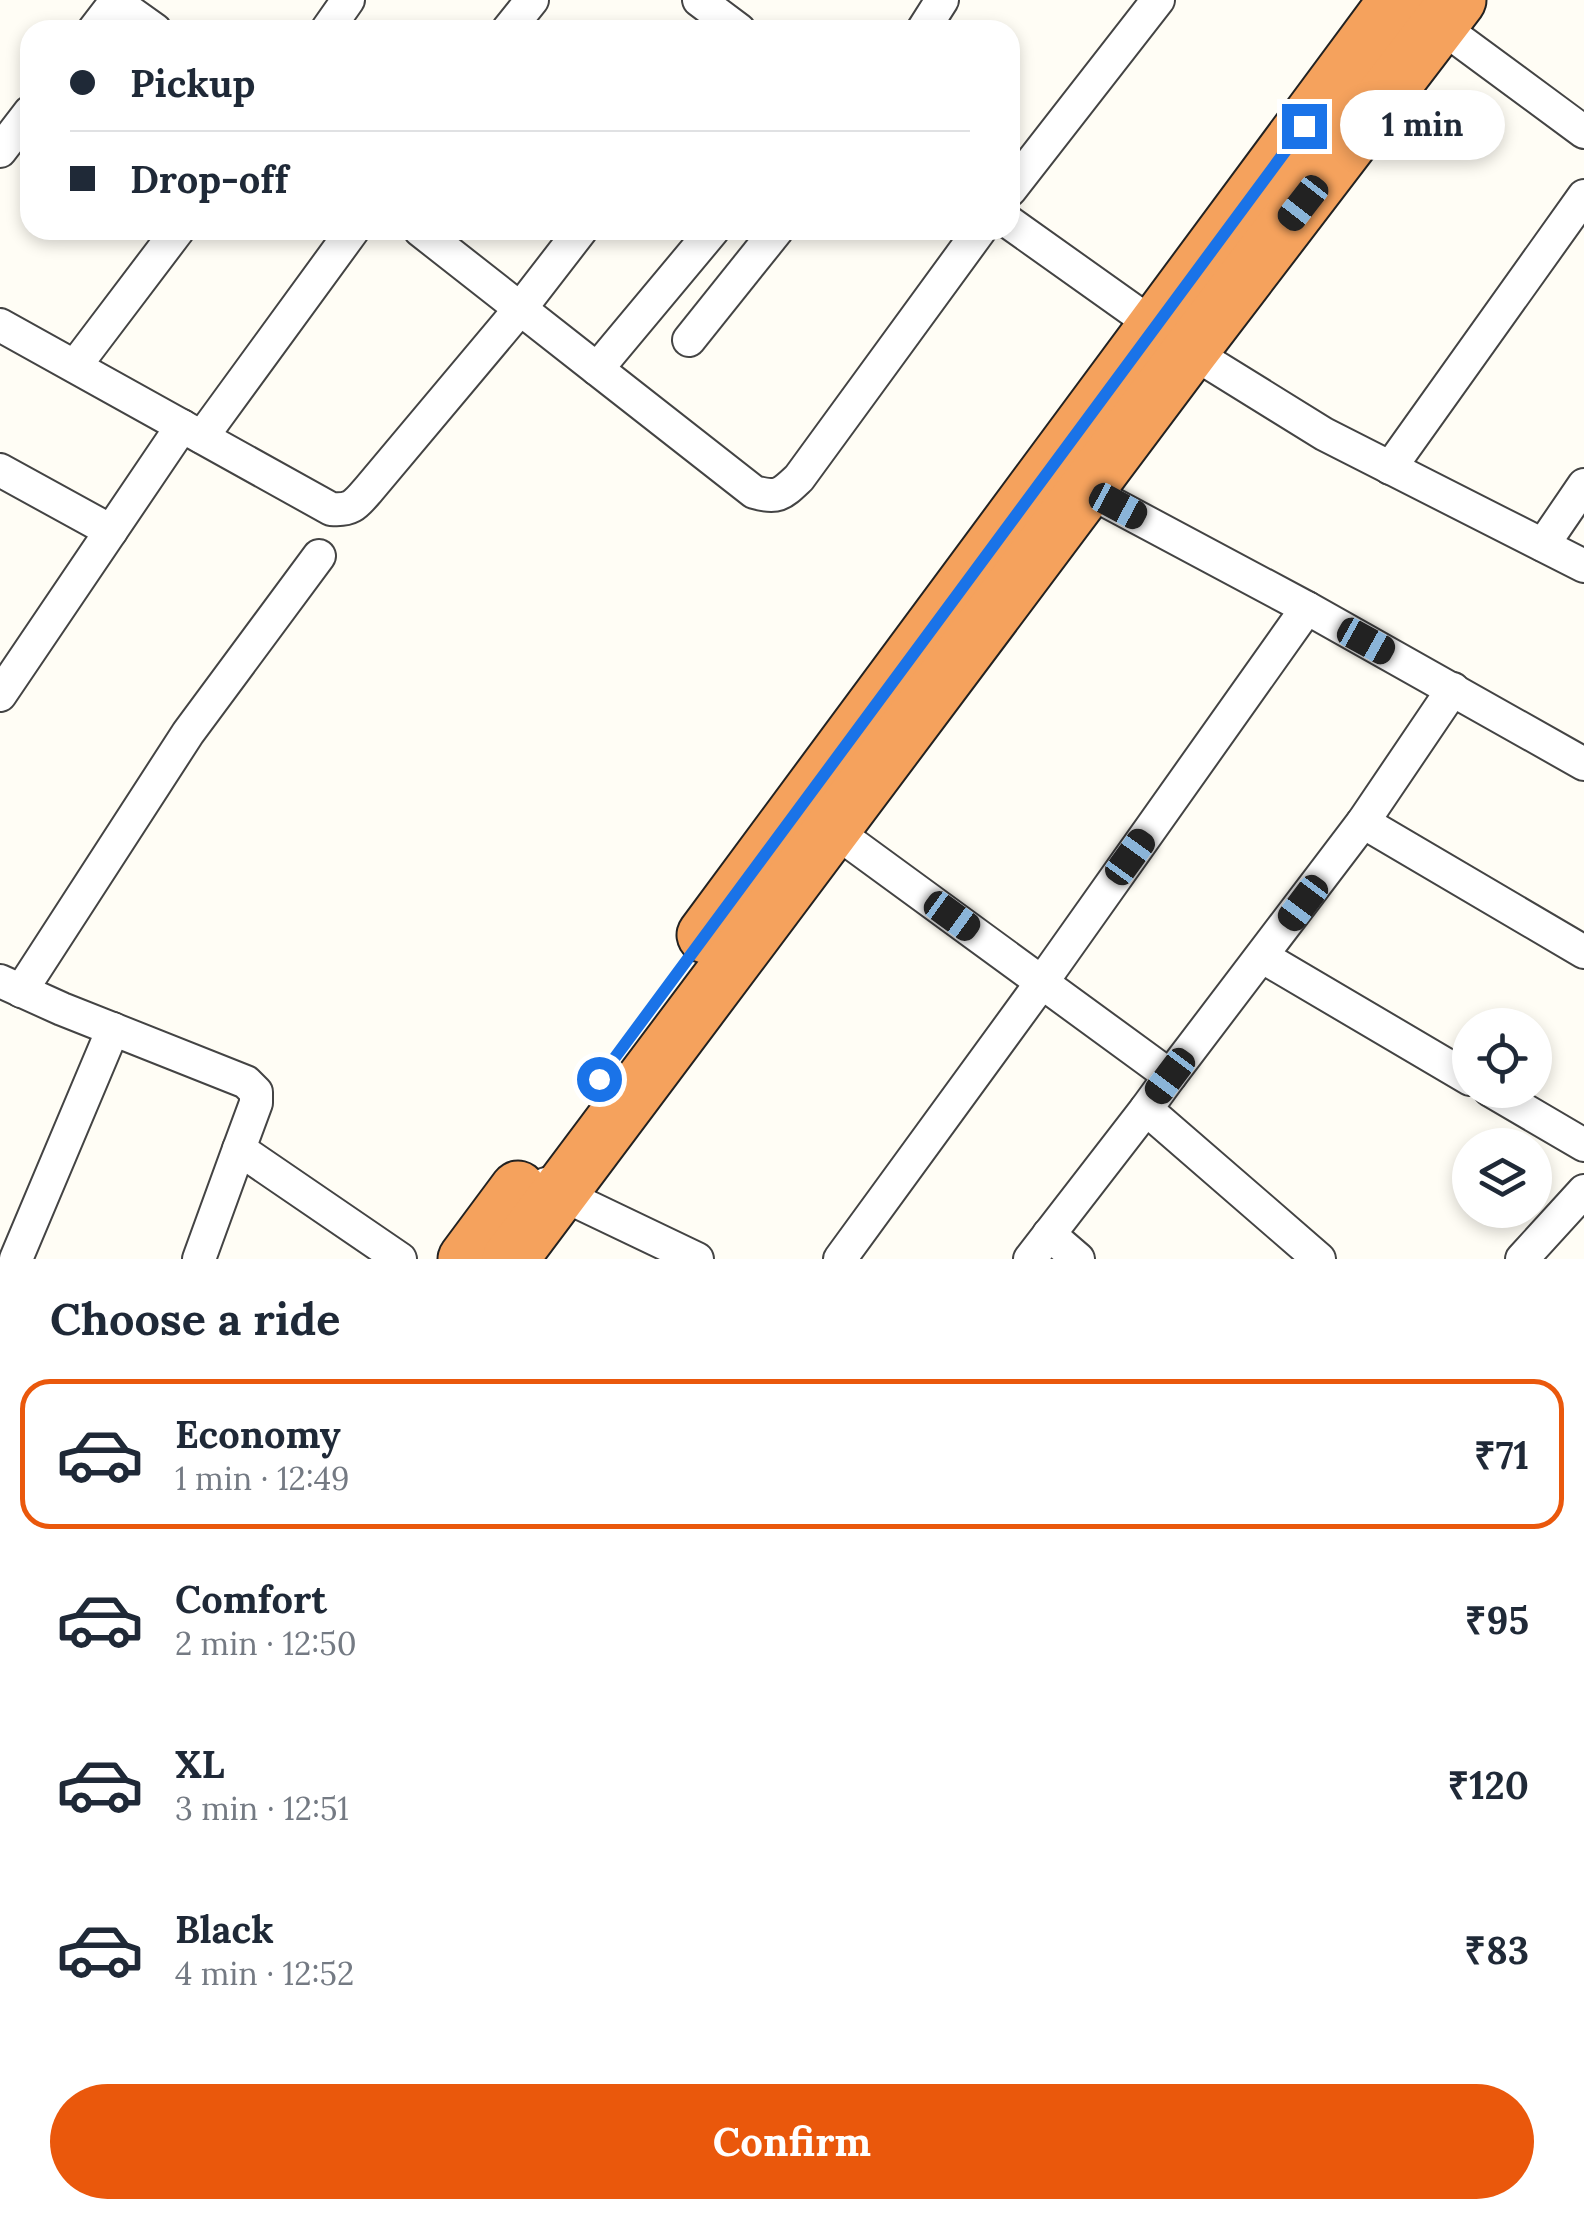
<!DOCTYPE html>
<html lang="en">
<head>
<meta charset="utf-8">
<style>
  :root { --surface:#fff; --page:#f6f6f7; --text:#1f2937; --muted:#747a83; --line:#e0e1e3; --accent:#ea580c }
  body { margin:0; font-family:Lora,serif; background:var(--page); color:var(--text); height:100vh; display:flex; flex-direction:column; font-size:38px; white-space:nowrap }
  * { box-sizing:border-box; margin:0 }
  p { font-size:32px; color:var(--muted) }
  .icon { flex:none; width:55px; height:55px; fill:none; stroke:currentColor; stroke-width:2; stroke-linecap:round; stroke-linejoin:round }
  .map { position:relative; height:1259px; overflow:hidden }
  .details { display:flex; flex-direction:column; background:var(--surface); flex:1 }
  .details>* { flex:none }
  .banner { position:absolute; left:20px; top:20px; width:1000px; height:220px; border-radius:30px; box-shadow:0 5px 15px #0003; display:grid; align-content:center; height:220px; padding:0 50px; background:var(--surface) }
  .buttons { position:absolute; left:1452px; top:1008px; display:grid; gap:20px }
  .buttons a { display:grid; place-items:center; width:100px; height:100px; border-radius:50%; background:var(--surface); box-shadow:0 5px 15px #0003; font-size:50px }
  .end { position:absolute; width:45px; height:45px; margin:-22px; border:12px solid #1a73e8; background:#fff; box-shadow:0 0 0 5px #fff }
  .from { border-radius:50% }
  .bubble { position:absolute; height:70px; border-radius:35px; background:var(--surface); box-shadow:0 5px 15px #0003; font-size:32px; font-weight:700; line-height:70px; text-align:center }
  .car { position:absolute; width:30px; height:60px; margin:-30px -15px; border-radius:12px; box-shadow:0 0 8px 2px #0007; background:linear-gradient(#222 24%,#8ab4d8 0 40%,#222 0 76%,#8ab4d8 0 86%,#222 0) }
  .banner b { display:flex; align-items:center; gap:35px; height:95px; font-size:38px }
  .banner b+b { border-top:2px solid var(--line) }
  .banner i { width:25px; height:25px; background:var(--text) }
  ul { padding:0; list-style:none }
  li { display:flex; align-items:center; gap:30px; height:150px; margin:0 20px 15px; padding:0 30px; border:5px solid transparent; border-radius:30px }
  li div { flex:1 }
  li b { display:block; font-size:38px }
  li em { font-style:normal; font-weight:700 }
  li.on { border-color:var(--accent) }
  li>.icon { width:90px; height:90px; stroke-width:1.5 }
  h2 { padding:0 50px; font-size:45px; line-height:120px }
  .primary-button { display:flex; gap:20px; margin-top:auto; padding:20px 50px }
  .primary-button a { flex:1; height:115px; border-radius:60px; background:var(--accent); color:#fff; font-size:40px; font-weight:700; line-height:115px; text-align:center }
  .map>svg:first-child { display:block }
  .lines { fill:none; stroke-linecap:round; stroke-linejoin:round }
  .street-casing { stroke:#444; stroke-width:36 }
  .highway-casing { stroke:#222; stroke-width:59 }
  .street { stroke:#fff; stroke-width:32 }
  .highway { stroke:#f5a25d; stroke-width:55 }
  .route { stroke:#1a73e8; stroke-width:12 }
</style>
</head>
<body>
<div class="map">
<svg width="1584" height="1259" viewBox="0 0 1584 1259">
  <rect width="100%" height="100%" fill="#fffdf5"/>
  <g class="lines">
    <g class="street-casing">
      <g id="street">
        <path d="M113,0L155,30"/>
        <path d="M699,0L739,30"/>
        <path d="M1439,25L1584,132"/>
        <path d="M94,30L117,0"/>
        <path d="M327,30L348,0"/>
        <path d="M508,30L532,0"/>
        <path d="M923,30L942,0"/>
        <path d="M0,151L30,112"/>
        <path d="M1010,190L1158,0"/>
        <path d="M1010,223L1190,351L1324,434L1584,566"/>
        <path d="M420,230L597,369L713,230"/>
        <path d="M0,325L331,509C352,511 356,504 369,489L520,309L581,230"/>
        <path d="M689,340L777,230"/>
        <path d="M75,366L178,230"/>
        <path d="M597,369L754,492C778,499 782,494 799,478L980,230"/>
        <path d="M202,437L353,230"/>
        <path d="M1390,468L1584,196"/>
        <path d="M0,470L111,531"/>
        <path d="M1086,490L1307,608L1584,764"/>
        <path d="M1543,545L1584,485"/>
        <path d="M0,695L182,426"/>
        <path d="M1363,822L1584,952"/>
        <path d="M832,829L1170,1076L1146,1109L1319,1259"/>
        <path d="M1263,957L1470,1079"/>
        <path d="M0,981L62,1009L246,1082L256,1092V1103L239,1149L400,1259"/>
        <path d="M21,991L188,733L319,556"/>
        <path d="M1170,1076L1363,822L1453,689"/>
        <path d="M1490,1090L1584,1145"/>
        <path d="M546,1184L559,1193L697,1259"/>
        <path d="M1049,1234L1078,1259"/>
        <path d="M16,1259L113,1029"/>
        <path d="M199,1259L239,1149"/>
        <path d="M840,1259L1042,982L1307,608"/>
        <path d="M1030,1259L1146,1109"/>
        <path d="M1522,1259L1584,1191"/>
      </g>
    </g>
    <g class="highway-casing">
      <g id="highway">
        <path d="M705,935L1397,0"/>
        <path d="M466,1259L518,1189"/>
        <path d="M510,1259L1190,351L1458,0"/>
      </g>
    </g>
    <use href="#street" class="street"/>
    <use href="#highway" class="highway"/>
  </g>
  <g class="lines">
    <path class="route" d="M599,1079L1304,126"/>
  </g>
</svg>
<div class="buttons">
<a><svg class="icon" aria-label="locate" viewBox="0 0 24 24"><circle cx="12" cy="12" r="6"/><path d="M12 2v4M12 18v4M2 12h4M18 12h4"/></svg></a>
<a><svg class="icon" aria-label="layers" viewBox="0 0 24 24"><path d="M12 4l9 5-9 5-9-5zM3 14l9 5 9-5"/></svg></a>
</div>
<i class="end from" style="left:599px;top:1079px"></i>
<i class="end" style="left:1304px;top:126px"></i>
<div class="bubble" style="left:1340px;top:90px;width:165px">1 min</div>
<i class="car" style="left:1303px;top:203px;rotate:218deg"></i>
<i class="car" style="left:1118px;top:506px;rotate:118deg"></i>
<i class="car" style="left:1366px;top:641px;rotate:119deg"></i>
<i class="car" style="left:1130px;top:857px;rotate:36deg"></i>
<i class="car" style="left:1303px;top:903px;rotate:217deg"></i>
<i class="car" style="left:952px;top:916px;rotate:126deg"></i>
<i class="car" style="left:1170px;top:1076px;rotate:217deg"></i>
<div class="banner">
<b><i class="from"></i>Pickup</b>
<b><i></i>Drop-off</b>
</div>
</div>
<section class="details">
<h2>Choose a ride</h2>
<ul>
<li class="on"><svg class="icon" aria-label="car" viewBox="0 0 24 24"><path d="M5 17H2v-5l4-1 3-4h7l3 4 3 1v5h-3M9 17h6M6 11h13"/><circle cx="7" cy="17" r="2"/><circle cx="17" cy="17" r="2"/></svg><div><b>Economy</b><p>1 min · 12:49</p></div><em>₹71</em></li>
<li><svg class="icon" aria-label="car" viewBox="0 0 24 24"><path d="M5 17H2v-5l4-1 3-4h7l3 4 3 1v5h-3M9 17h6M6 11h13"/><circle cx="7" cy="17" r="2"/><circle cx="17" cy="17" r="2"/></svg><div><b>Comfort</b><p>2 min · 12:50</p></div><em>₹95</em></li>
<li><svg class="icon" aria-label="car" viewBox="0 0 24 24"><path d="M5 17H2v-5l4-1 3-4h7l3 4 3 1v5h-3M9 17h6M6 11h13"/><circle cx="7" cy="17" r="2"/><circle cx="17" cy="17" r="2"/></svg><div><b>XL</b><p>3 min · 12:51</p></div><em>₹120</em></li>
<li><svg class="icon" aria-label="car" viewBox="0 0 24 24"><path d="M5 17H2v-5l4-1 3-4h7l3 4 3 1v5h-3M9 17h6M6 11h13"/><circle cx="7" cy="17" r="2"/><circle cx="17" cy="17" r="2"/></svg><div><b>Black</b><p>4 min · 12:52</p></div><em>₹83</em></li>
</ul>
<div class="primary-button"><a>Confirm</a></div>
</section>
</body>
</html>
